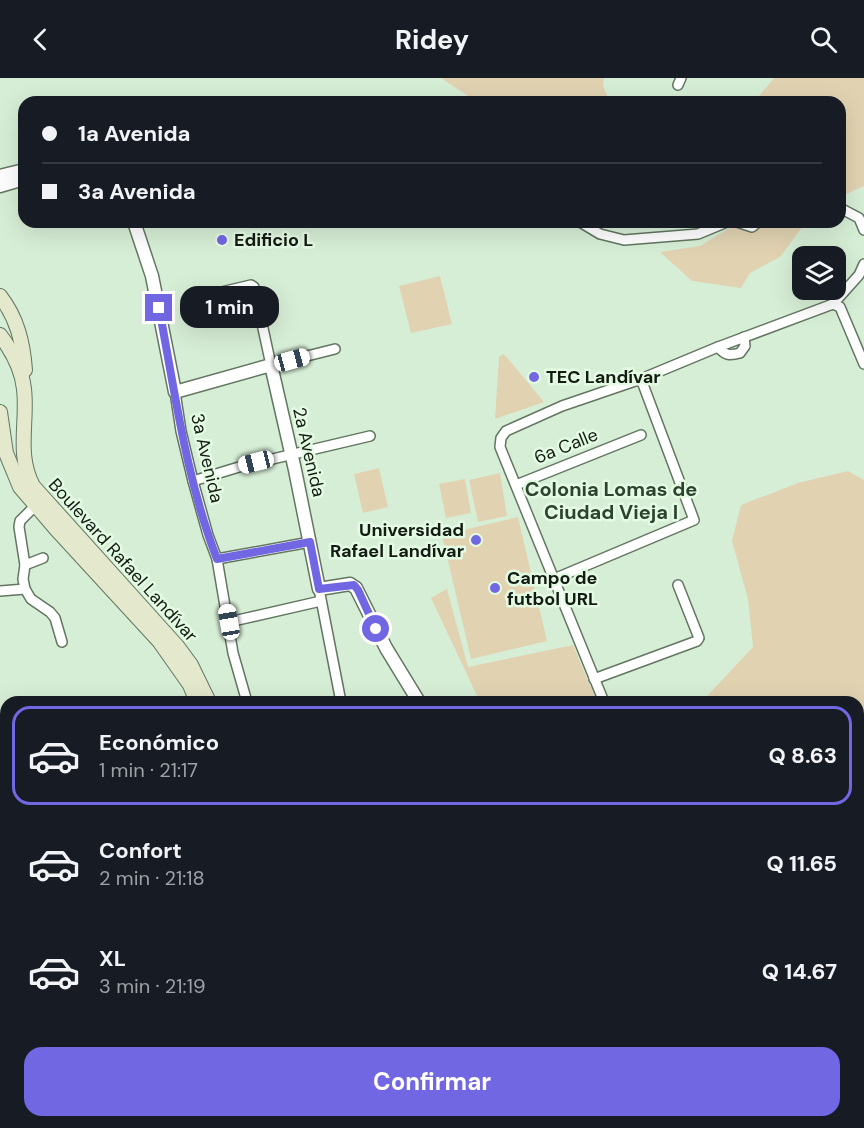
<!DOCTYPE html>
<html lang="es">
<head>
<meta charset="utf-8">
<style>
  :root { --surface:#171b24; --page:#20242c; --text:#f1f3f6; --muted:#9ea1a6; --line:#363941; --accent:#7267e2 }
  body { margin:0; font-family:"DM Sans",sans-serif; background:var(--page); color:var(--text); height:100vh; display:flex; flex-direction:column; font-size:22px; white-space:nowrap }
  * { box-sizing:border-box; margin:0 }
  p { font-size:20px; color:var(--muted) }
  .icon { flex:none; width:33px; height:33px; fill:none; stroke:currentColor; stroke-width:2; stroke-linecap:round; stroke-linejoin:round }
  .map { position:relative; flex:1; overflow:hidden }
  .drawer { position:absolute; left:0px; top:618px; width:864px; height:432px; display:flex; flex-direction:column; background:var(--surface); border-radius:18px 18px 0 0; box-shadow:0 6px 24px #0002 }
  .drawer>* { flex:none }
  .hud { position:absolute; left:18px; top:18px; width:828px; height:132px; border-radius:18px; box-shadow:0 6px 24px #0002; display:grid; align-content:center; height:132px; padding:0 24px; background:var(--surface) }
  .tools { position:absolute; left:792px; top:168px; display:grid; gap:12px }
  .tools a { display:grid; place-items:center; width:54px; height:54px; border-radius:12px; background:var(--surface); box-shadow:0 6px 24px #0002; font-size:30px }
  .end { position:absolute; width:27px; height:27px; margin:-14px; border:8px solid #7267e2; background:#fff; box-shadow:0 0 0 3px #fff }
  .from { border-radius:50% }
  .bubble { position:absolute; height:42px; border-radius:18px; background:var(--surface); box-shadow:0 6px 24px #0002; font-size:20px; font-weight:700; line-height:42px; text-align:center }
  .car { position:absolute; width:18px; height:36px; margin:-18px -9px; border-radius:8px; box-shadow:0 0 4px 2px #0007; background:linear-gradient(#fff 24%,#345 0 40%,#fff 0 76%,#345 0 86%,#fff 0) }
  .hud b { display:flex; align-items:center; gap:21px; height:57px; font-size:22px }
  .hud b+b { border-top:2px solid var(--line) }
  .hud i { width:15px; height:15px; background:var(--text) }
  ul { padding:10px 0 0; list-style:none }
  li { display:flex; align-items:center; gap:18px; height:99px; margin:0 12px 9px; padding:0 12px; border:3px solid transparent; border-radius:18px }
  li div { flex:1 }
  li b { display:block; font-size:22px }
  li em { font-style:normal; font-weight:700 }
  li.on { border-color:var(--accent) }
  li>.icon { width:54px; height:54px; stroke-width:1.5 }
  .action { display:flex; gap:12px; margin-top:auto; padding:12px 24px }
  .action a { flex:1; height:69px; border-radius:18px; background:var(--accent); color:#fff; font-size:24px; font-weight:700; line-height:69px; text-align:center }
  header { display:flex; justify-content:space-between; align-items:center; height:78px; padding:0 24px; background:var(--surface); font-size:27px; font-weight:700 }
  .map>svg:first-child { display:block }
  .green { fill:#e1d3b2 }
  .lines { fill:none; stroke-linecap:round; stroke-linejoin:round }
  .minor-casing { stroke:#627661; stroke-width:12 }
  .tertiary-casing { stroke:#627661; stroke-width:15 }
  .secondary-casing { stroke:#627661; stroke-width:16 }
  .minor { stroke:#fff; stroke-width:9 }
  .tertiary { stroke:#fff; stroke-width:12 }
  .secondary { stroke:#e4e8cc; stroke-width:14 }
  .route { stroke:#7267e2; stroke-width:8 }
  .poi-dot { fill:#7267e2; stroke:#e4fbe3; stroke-width:2 }
  .labels { text-anchor:middle; stroke-width:5; stroke-linejoin:round; paint-order:stroke }
  .poi-label { font-size:18px; font-weight:bold; fill:#131b13; stroke:#e4fbe3; text-anchor:start }
  .street-label { font-size:18px; fill:#131b13; stroke:#e4fbe3 }
  .neighbourhood-label { font-size:20px; font-weight:bold; fill:#2f422f; stroke:#e4fbe3 }
</style>
</head>
<body>
<header><svg class="icon" aria-label="back" viewBox="0 0 24 24"><path d="M15 5l-7 7 7 7"/></svg>Ridey<svg class="icon" aria-label="search" viewBox="0 0 24 24"><circle cx="10" cy="10" r="6"/><path d="M15 15l6 6"/></svg></header>
<div class="map">
<svg width="864" height="1050" viewBox="0 0 864 1050">
  <rect width="100%" height="100%" fill="#d7eed6"/>
  <g class="green">
    <path d="M441,0H604L603,8L610,24H477Z"/>
    <path d="M774,0H864V108L840,119V24H754Z"/>
    <path d="M729,144H806L780,179L750,195L741,210L692,203L660,174L700,168L733,148Z"/>
    <path d="M440,198L452,246L411,255L399,208Z"/>
    <path d="M504,276L544,324L495,341L499,279Z"/>
    <path d="M379,390L388,429L363,435L354,396Z"/>
    <path d="M848,393L864,402V732L858,735V624H694L707,618L753,569L748,521L732,463L741,427L798,405Z"/>
    <path d="M500,395L507,438L478,444L469,402Z"/>
    <path d="M465,401L471,435L446,440L439,406Z"/>
    <path d="M518,439L547,563L471,581L442,457Z"/>
    <path d="M447,511L468,589L573,567L597,624H480L431,520Z"/>
    <path d="M74,1044H199L191,1050H72Z"/>
  </g>
  <g class="lines">
    <g class="minor-casing">
      <g id="minor">
        <path d="M678,7L681,0"/>
        <path d="M840,130L859,140L864,152"/>
        <path d="M580,144L600,156L624,162L698,156L727,144"/>
        <path d="M737,144L752,149L758,144"/>
        <path d="M213,216L251,207L254,209L271,287L335,271"/>
        <path d="M833,226L840,229L864,286"/>
        <path d="M833,226L859,197L864,186"/>
        <path d="M718,269C725,277 729,278 740,275L745,268L744,259"/>
        <path d="M175,314L181,353L193,403L208,457L217,481L233,575L247,624"/>
        <path d="M193,403L239,389L370,358"/>
        <path d="M516,407L641,357"/>
        <path d="M35,428L20,443L19,449L25,487L23,501L25,511L31,521L50,534L55,540L62,564"/>
        <path d="M217,481L310,464"/>
        <path d="M25,487L43,480"/>
        <path d="M554,501L694,442L641,301"/>
        <path d="M319,511L341,624"/>
        <path d="M0,513L25,511"/>
        <path d="M229,544L321,523"/>
        <path d="M594,601L697,563L699,560L678,507"/>
        <path d="M604,624L500,369L501,360L506,353L562,328L641,301L718,269L833,226"/>
        <path d="M0,642L6,655"/>
        <path d="M0,677L6,674"/>
        <path d="M0,757L6,756"/>
        <path d="M858,1015L864,989"/>
        <path d="M645,1044L647,1050"/>
        <path d="M33,1050L36,1044"/>
        <path d="M210,1050L212,1046L219,1050"/>
        <path d="M337,1050L358,1044"/>
        <path d="M845,1050L847,1044"/>
      </g>
    </g>
    <g class="tertiary-casing">
      <g id="tertiary">
        <path d="M0,98L24,92"/>
        <path d="M0,108L24,101"/>
        <path d="M134,144L152,198L175,314L271,287L295,392L319,511L350,506L356,510L386,570L419,624"/>
        <path d="M858,822L864,821"/>
      </g>
    </g>
    <g class="secondary-casing">
      <g id="secondary">
        <path d="M0,218C17,240 23,264 25,292"/>
        <path d="M0,257C12,273 22,291 24,311C28,344 16,376 33,408L177,568L191,587L209,624"/>
        <path d="M0,334L6,375L20,409L56,451L159,563L190,607L197,624"/>
        <path d="M300,1044L303,1050"/>
        <path d="M318,1044L321,1050"/>
      </g>
    </g>
    <use href="#minor" class="minor"/>
    <use href="#tertiary" class="tertiary"/>
    <use href="#secondary" class="secondary"/>
  </g>
  <g class="lines">
    <path class="route" d="M159,230C175,314 186,401 217,481L310,464L319,511L354,507L358,512L376,551"/>
  </g>
  <g class="poi-dot">
    <circle cx="222" cy="162" r="6"/>
    <circle cx="534" cy="299" r="6"/>
    <circle cx="476" cy="462" r="6"/>
    <circle cx="495" cy="510" r="6"/>
  </g>
  <g class="labels">
    <g class="poi-label">
      <text x="234" y="168">Edificio L</text>
      <text x="546" y="305">TEC Landívar</text>
      <text x="464" y="458" text-anchor="end">Universidad<tspan x="464" dy="21">Rafael Landívar</tspan></text>
      <text x="507" y="506">Campo de<tspan x="507" dy="21">futbol URL</tspan></text>
    </g>
    <g class="street-label">
      <text transform="translate(566 368) rotate(-22)" y="6">6a Calle</text>
      <text transform="translate(309 374) rotate(77)" y="6">2a Avenida</text>
      <text transform="translate(207 380) rotate(77)" y="6">3a Avenida</text>
      <text transform="translate(123 482) rotate(48)" y="6">Boulevard Rafael Landívar</text>
    </g>
    <g class="neighbourhood-label">
      <text x="611" y="418">Colonia Lomas de<tspan x="611" dy="23">Ciudad Vieja I</tspan></text>
    </g>
  </g>
</svg>
<div class="tools">
<a><svg class="icon" aria-label="layers" viewBox="0 0 24 24"><path d="M12 4l9 5-9 5-9-5zM3 14l9 5 9-5"/></svg></a>
</div>
<i class="end from" style="left:376px;top:551px"></i>
<i class="end" style="left:159px;top:230px"></i>
<div class="bubble" style="left:180px;top:208px;width:99px">1 min</div>
<i class="car" style="left:292px;top:282px;rotate:75deg"></i>
<i class="car" style="left:256px;top:384px;rotate:256deg"></i>
<i class="car" style="left:229px;top:544px;rotate:350deg"></i>
<div class="hud">
<b><i class="from"></i>1a Avenida</b>
<b><i></i>3a Avenida</b>
</div>
<section class="drawer">
<ul>
<li class="on"><svg class="icon" aria-label="car" viewBox="0 0 24 24"><path d="M5 17H2v-5l4-1 3-4h7l3 4 3 1v5h-3M9 17h6M6 11h13"/><circle cx="7" cy="17" r="2"/><circle cx="17" cy="17" r="2"/></svg><div><b>Económico</b><p>1 min · 21:17</p></div><em>Q 8.63</em></li>
<li><svg class="icon" aria-label="car" viewBox="0 0 24 24"><path d="M5 17H2v-5l4-1 3-4h7l3 4 3 1v5h-3M9 17h6M6 11h13"/><circle cx="7" cy="17" r="2"/><circle cx="17" cy="17" r="2"/></svg><div><b>Confort</b><p>2 min · 21:18</p></div><em>Q 11.65</em></li>
<li><svg class="icon" aria-label="car" viewBox="0 0 24 24"><path d="M5 17H2v-5l4-1 3-4h7l3 4 3 1v5h-3M9 17h6M6 11h13"/><circle cx="7" cy="17" r="2"/><circle cx="17" cy="17" r="2"/></svg><div><b>XL</b><p>3 min · 21:19</p></div><em>Q 14.67</em></li>
</ul>
<div class="action"><a>Confirmar</a></div>
</section>
</div>
</body>
</html>
